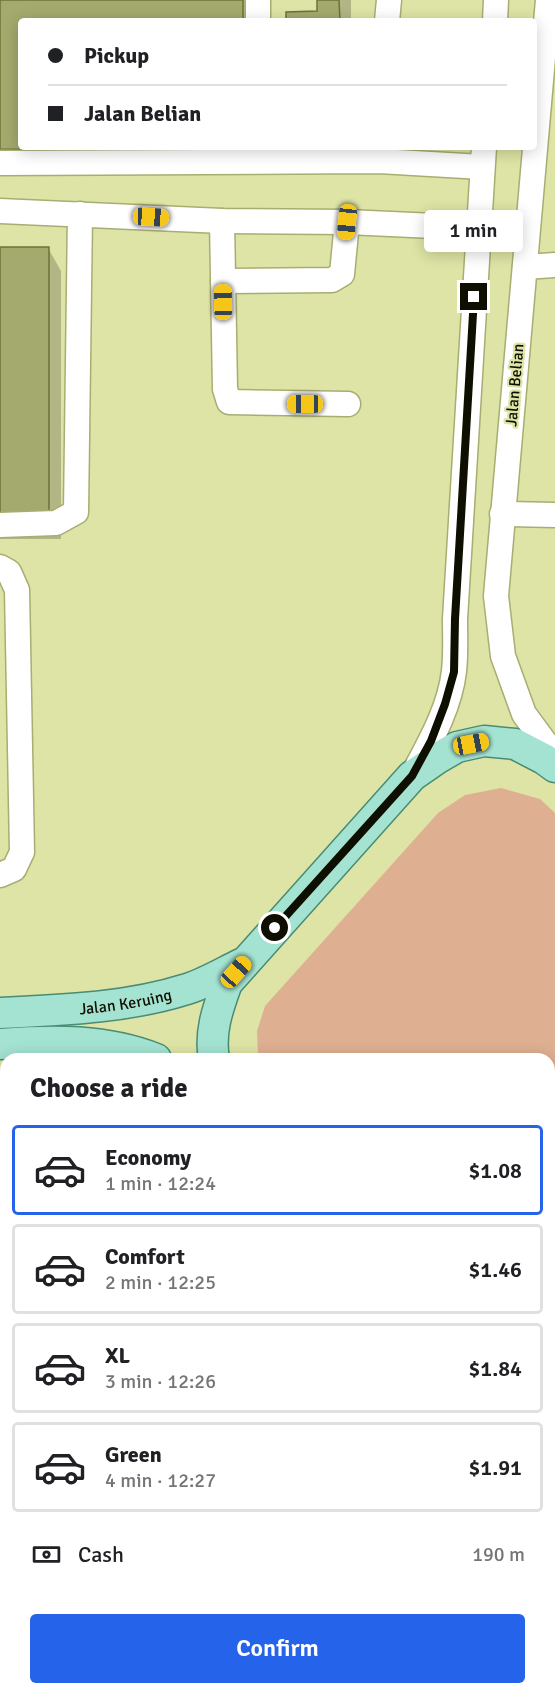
<!DOCTYPE html>
<html lang="en">
<head>
<meta charset="utf-8">
<style>
  :root { --surface:#fff; --page:#f2f2f2; --text:#202124; --muted:#757577; --line:#e0e0e0; --accent:#2563eb }
  body { margin:0; font-family:Signika,sans-serif; background:var(--page); color:var(--text); height:100vh; display:flex; flex-direction:column; font-size:22px; white-space:nowrap }
  * { box-sizing:border-box; margin:0 }
  p { font-size:20px; color:var(--muted) }
  .icon { flex:none; width:33px; height:33px; fill:none; stroke:currentColor; stroke-width:2; stroke-linecap:round; stroke-linejoin:round }
  .map { position:relative; flex:1; overflow:hidden }
  .drawer { position:absolute; left:0px; top:1053px; width:555px; height:642px; display:flex; flex-direction:column; background:var(--surface); border-radius:18px 18px 0 0; box-shadow:0 3px 15px #0003 }
  .drawer>* { flex:none }
  .hud { position:absolute; left:18px; top:18px; width:519px; height:132px; border-radius:6px; box-shadow:0 3px 15px #0003; display:grid; align-content:center; height:132px; padding:0 30px; background:var(--surface) }
  .end { position:absolute; width:27px; height:27px; margin:-14px; border:8px solid #0e0f00; background:#fff; box-shadow:0 0 0 3px #fff }
  .from { border-radius:50% }
  .bubble { position:absolute; height:42px; border-radius:6px; background:var(--surface); box-shadow:0 3px 15px #0003; font-size:20px; font-weight:600; line-height:42px; text-align:center }
  .car { position:absolute; width:18px; height:36px; margin:-18px -9px; border-radius:8px; box-shadow:0 0 4px 2px #0007; background:linear-gradient(#f5c518 24%,#345 0 40%,#f5c518 0 76%,#345 0 86%,#f5c518 0) }
  .hud b { display:flex; align-items:center; gap:21px; height:57px; font-size:22px }
  .hud b+b { border-top:2px solid var(--line) }
  .hud i { width:15px; height:15px; background:var(--text) }
  ul { padding:0; list-style:none }
  li { display:flex; align-items:center; gap:18px; height:90px; margin:0 12px 9px; padding:0 18px; border:3px solid var(--line); border-radius:6px }
  li div { flex:1 }
  li b { display:block; font-size:22px }
  li em { font-style:normal; font-weight:600 }
  li.current { border-color:var(--accent) }
  li>.icon { width:54px; height:54px; stroke-width:1.5 }
  h2 { padding:0 30px; font-size:27px; line-height:72px }
  .pay { display:flex; align-items:center; gap:15px; height:66px; padding:0 30px; font-size:22px }
  .pay p { margin-inline-start:auto }
  .cta { display:flex; gap:12px; margin-top:auto; padding:12px 30px }
  .cta a { flex:1; height:69px; border-radius:6px; background:var(--accent); color:#fff; font-size:24px; font-weight:600; line-height:69px; text-align:center }
  .map>svg:first-child { display:block }
  .green { fill:#dfaf92 }
  .shadow { fill:#0003 }
  .building { fill:#a4a96d; stroke:#6d7136; stroke-width:1.5 }
  .lines { fill:none; stroke-linecap:round; stroke-linejoin:round }
  .minor-casing { stroke:#a8ad71; stroke-width:27 }
  .major-casing { stroke:#488c74; stroke-width:33 }
  .minor { stroke:#fff; stroke-width:24 }
  .major { stroke:#a4e2d1; stroke-width:30 }
  .route { stroke:#0e0f00; stroke-width:8 }
  .labels { text-anchor:middle; stroke-width:4.5; stroke-linejoin:round; paint-order:stroke }
  .street-label { font-size:16px; fill:#0e0f00; stroke:#dee4a5 }
</style>
</head>
<body>
<div class="map">
<svg width="555" height="1695" viewBox="0 0 555 1695">
  <rect width="100%" height="100%" fill="#dee4a5"/>
  <path class="green" d="M501,788L540,799L555,813V1268L549,1271V1059H259L258,1057L257,1031L265,1006L438,813L465,795Z"/>
  <g class="shadow">
    <path d="M0,0H256L255,21H21V147H254L253,175L0,171Z"/>
    <path d="M319,0H351V21H287L319,13Z"/>
    <path d="M301,147H354L302,148Z"/>
    <path d="M48,248L61,271V539H0V249Z"/>
  </g>
  <g class="building">
    <path d="M0,0H243V21H21V147H241V153L0,149Z"/>
    <path d="M317,0H339L340,21H286V12L317,11Z"/>
    <rect x="0" y="247" width="49" height="270"/>
  </g>
  <g class="lines">
    <g class="minor-casing">
      <g id="minor">
        <path d="M258,0V21"/>
        <path d="M548,0L496,596L503,656L524,714L555,756"/>
        <path d="M387,21L389,0"/>
        <path d="M495,21L496,0"/>
        <path d="M0,163L379,161L482,167"/>
        <path d="M0,211L222,221L347,222L478,228"/>
        <path d="M222,221L225,389L229,402L348,404"/>
        <path d="M525,267L555,265"/>
        <path d="M223,281L332,280L342,274L347,222"/>
        <path d="M502,514L555,515"/>
        <path d="M0,525L56,523L76,512L80,214"/>
        <path d="M0,567L9,572L17,590L22,852L14,869L0,875"/>
        <path d="M412,776C429,744 450,708 454,671C456,654 455,636 455,619L484,147"/>
        <path d="M0,1114V1136"/>
        <path d="M549,1367L555,1354"/>
        <path d="M549,1432L555,1430"/>
        <path d="M0,1500L6,1499"/>
        <path d="M549,1525H555"/>
        <path d="M549,1544L555,1674"/>
        <path d="M104,1689V1695"/>
        <path d="M519,1689L520,1695"/>
      </g>
    </g>
    <g class="major-casing">
      <g id="major">
        <path id="s1" d="M0,1013C63,1010 127,1008 187,989C206,983 224,972 241,964"/>
        <path d="M0,1044C53,1040 106,1039 156,1059"/>
        <path d="M214,1059C209,1032 218,1008 227,983L412,776L438,758L457,747L484,741L515,744L544,759L555,767"/>
        <path d="M549,1313L555,1310"/>
      </g>
    </g>
    <use href="#minor" class="minor"/>
    <use href="#major" class="major"/>
  </g>
  <g class="lines">
    <path class="route" d="M275,928L412,776L431,741L445,704L454,672L455,619L474,297"/>
  </g>
  <g class="labels">
    <g class="street-label">
      <text transform="translate(514 385) rotate(-85)" y="6">Jalan Belian</text>
      <text dy="6" stroke="none"><textPath href="#s1" startOffset="126">Jalan Keruing</textPath></text>
    </g>
  </g>
</svg>
<i class="end from" style="left:275px;top:928px"></i>
<i class="end" style="left:474px;top:297px"></i>
<div class="bubble" style="left:424px;top:210px;width:99px">1 min</div>
<i class="car" style="left:151px;top:217px;rotate:93deg"></i>
<i class="car" style="left:347px;top:222px;rotate:186deg"></i>
<i class="car" style="left:223px;top:302px;rotate:359deg"></i>
<i class="car" style="left:305px;top:404px;rotate:270deg"></i>
<i class="car" style="left:471px;top:744px;rotate:79deg"></i>
<i class="car" style="left:236px;top:972px;rotate:42deg"></i>
<div class="hud">
<b><i class="from"></i>Pickup</b>
<b><i></i>Jalan Belian</b>
</div>
<section class="drawer">
<h2>Choose a ride</h2>
<ul>
<li class="current"><svg class="icon" aria-label="car" viewBox="0 0 24 24"><path d="M5 17H2v-5l4-1 3-4h7l3 4 3 1v5h-3M9 17h6M6 11h13"/><circle cx="7" cy="17" r="2"/><circle cx="17" cy="17" r="2"/></svg><div><b>Economy</b><p>1 min · 12:24</p></div><em>$1.08</em></li>
<li><svg class="icon" aria-label="car" viewBox="0 0 24 24"><path d="M5 17H2v-5l4-1 3-4h7l3 4 3 1v5h-3M9 17h6M6 11h13"/><circle cx="7" cy="17" r="2"/><circle cx="17" cy="17" r="2"/></svg><div><b>Comfort</b><p>2 min · 12:25</p></div><em>$1.46</em></li>
<li><svg class="icon" aria-label="car" viewBox="0 0 24 24"><path d="M5 17H2v-5l4-1 3-4h7l3 4 3 1v5h-3M9 17h6M6 11h13"/><circle cx="7" cy="17" r="2"/><circle cx="17" cy="17" r="2"/></svg><div><b>XL</b><p>3 min · 12:26</p></div><em>$1.84</em></li>
<li><svg class="icon" aria-label="car" viewBox="0 0 24 24"><path d="M5 17H2v-5l4-1 3-4h7l3 4 3 1v5h-3M9 17h6M6 11h13"/><circle cx="7" cy="17" r="2"/><circle cx="17" cy="17" r="2"/></svg><div><b>Green</b><p>4 min · 12:27</p></div><em>$1.91</em></li>
</ul>
<div class="pay"><svg class="icon" aria-label="cash" viewBox="0 0 24 24"><path d="M3 7h18v10H3z"/><circle cx="12" cy="12" r="2"/></svg>Cash<p>190 m</p></div>
<div class="cta"><a>Confirm</a></div>
</section>
</div>
</body>
</html>
